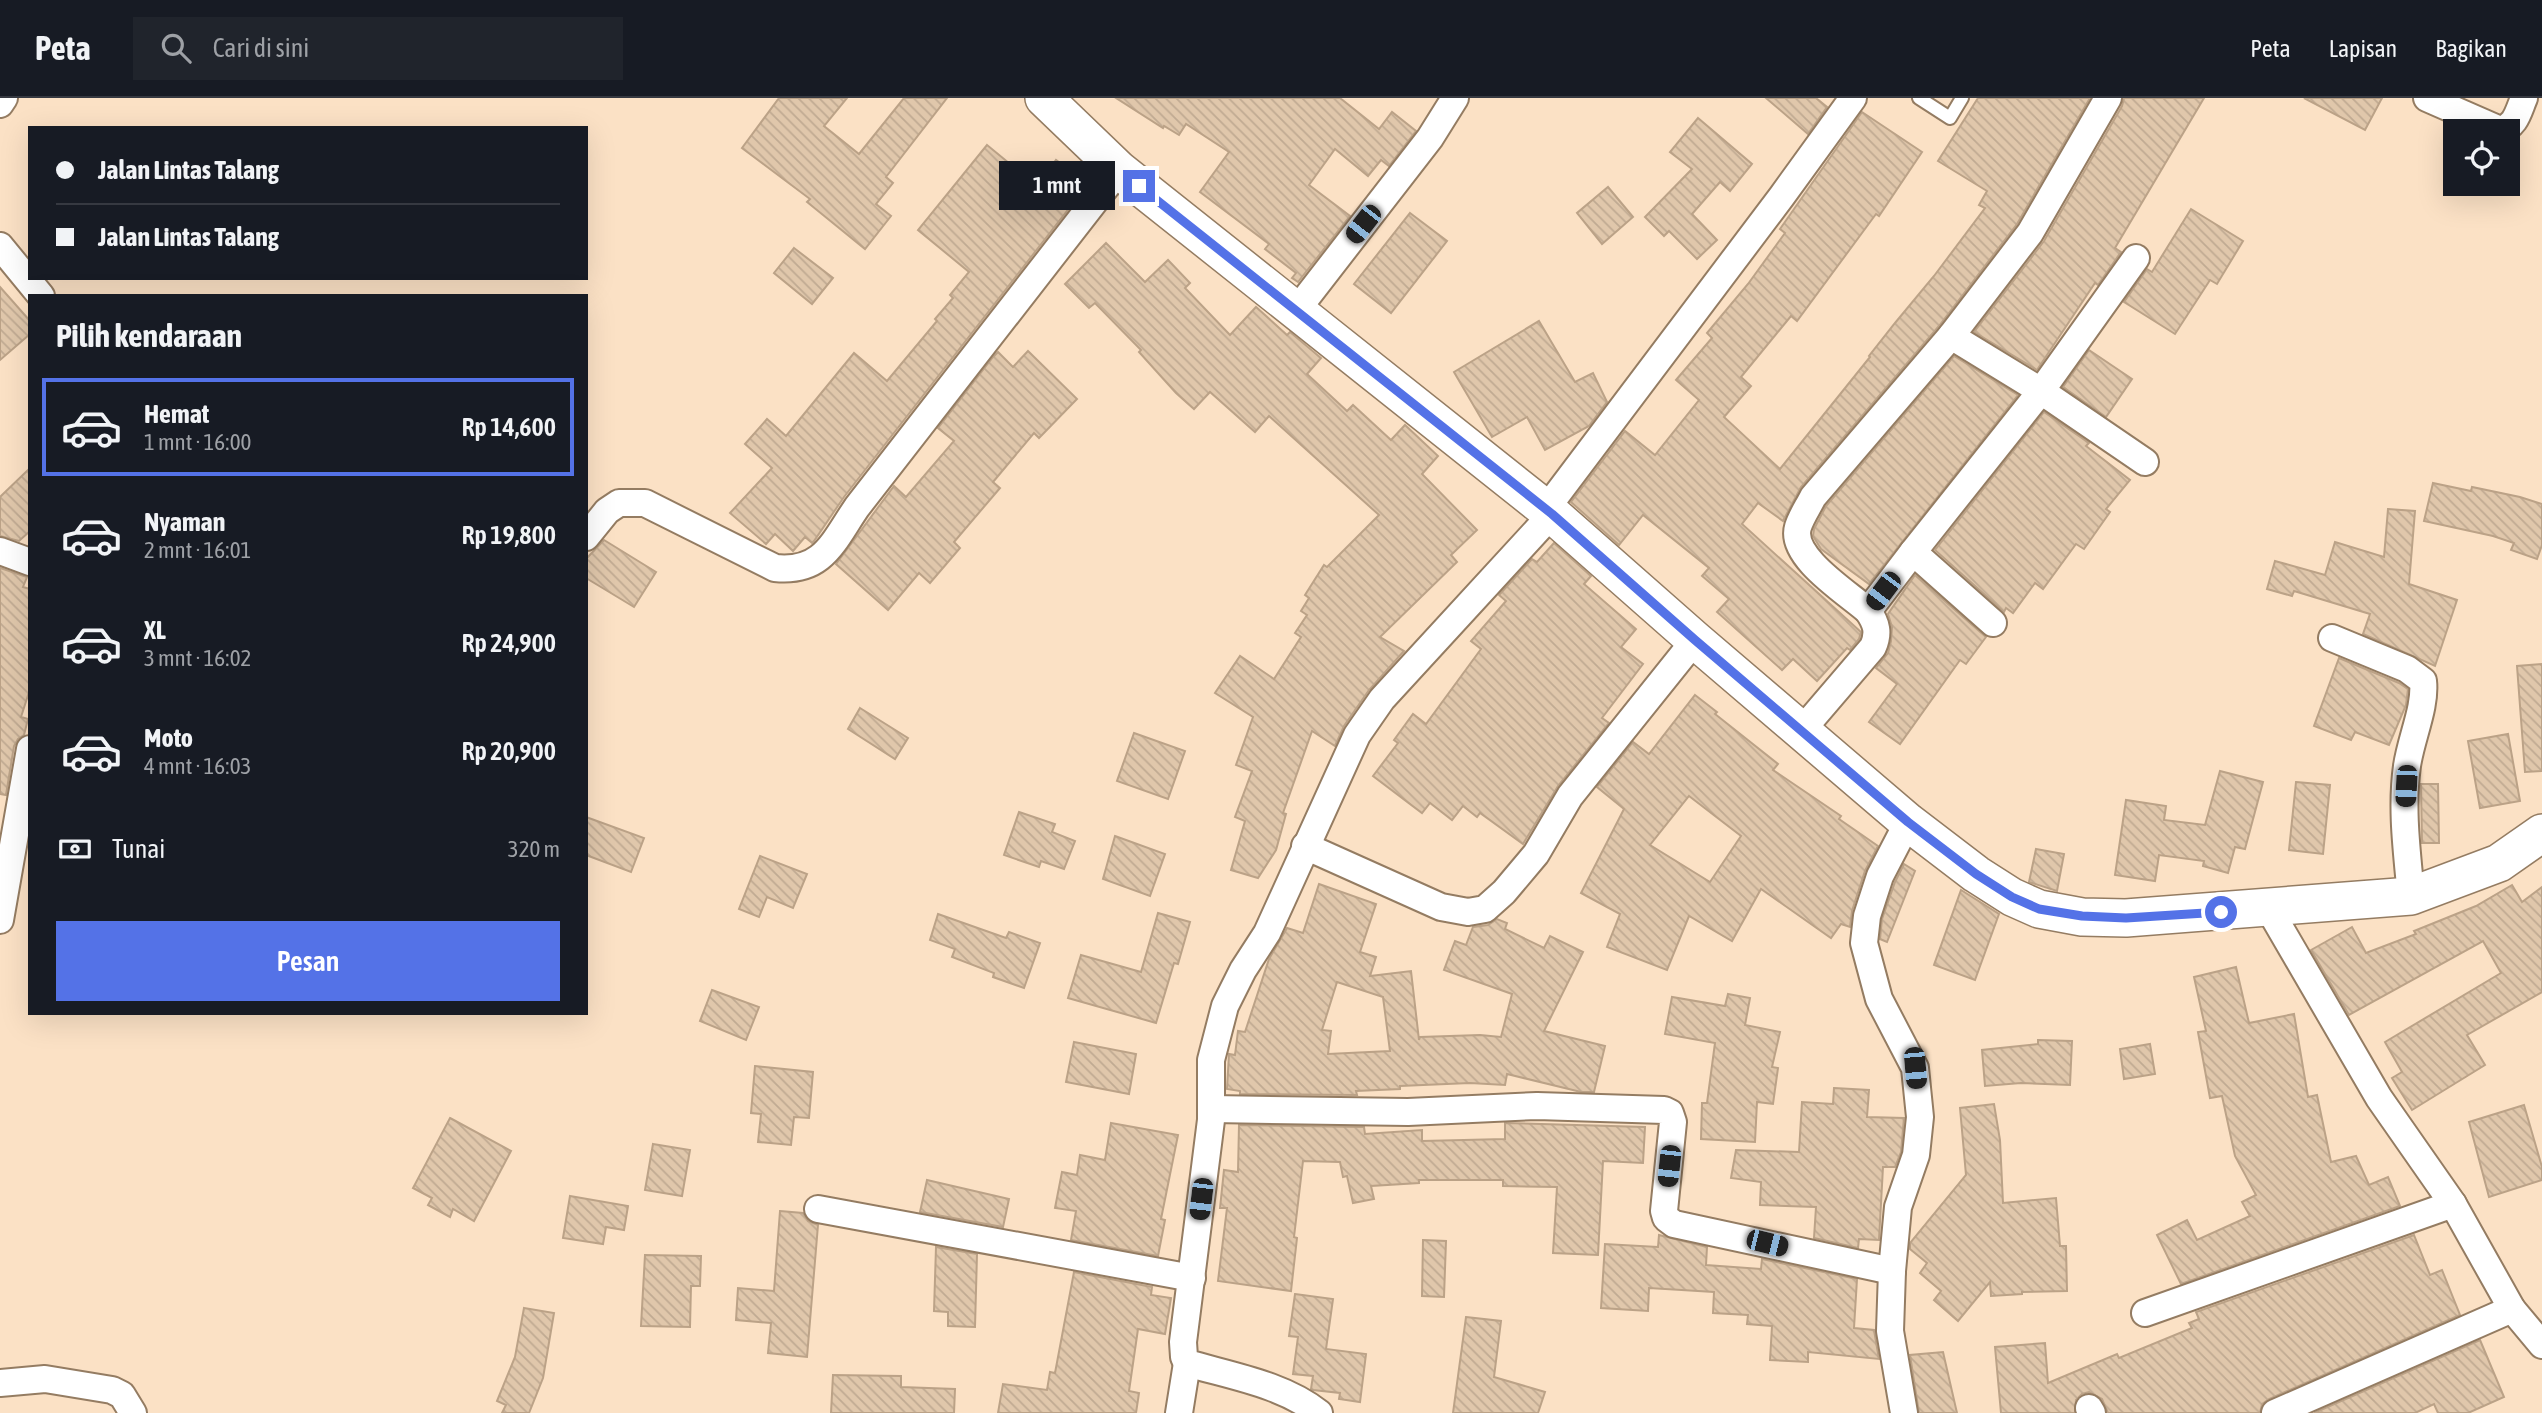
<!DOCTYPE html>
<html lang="id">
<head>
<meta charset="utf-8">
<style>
  :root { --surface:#171b24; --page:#20242c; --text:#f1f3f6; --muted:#9ea1a6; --line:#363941; --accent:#5472e7 }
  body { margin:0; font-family:"Asap Condensed",sans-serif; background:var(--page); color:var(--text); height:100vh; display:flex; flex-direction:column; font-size:26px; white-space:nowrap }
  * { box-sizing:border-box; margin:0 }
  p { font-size:23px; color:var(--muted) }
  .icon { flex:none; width:38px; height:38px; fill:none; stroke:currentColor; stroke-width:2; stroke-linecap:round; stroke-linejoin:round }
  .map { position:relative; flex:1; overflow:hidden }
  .sheet { position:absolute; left:28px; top:196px; width:560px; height:721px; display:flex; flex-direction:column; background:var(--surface); border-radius:0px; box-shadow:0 7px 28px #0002 }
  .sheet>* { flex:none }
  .hud { position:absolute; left:28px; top:28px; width:560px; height:154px; border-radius:0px; box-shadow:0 7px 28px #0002; display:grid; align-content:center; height:154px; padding:0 28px; background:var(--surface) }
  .fabs { position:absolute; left:2443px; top:21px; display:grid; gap:14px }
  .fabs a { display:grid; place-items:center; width:77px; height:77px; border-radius:0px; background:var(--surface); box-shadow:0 7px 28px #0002; font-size:35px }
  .end { position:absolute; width:32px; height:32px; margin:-16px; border:9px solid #5472e7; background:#fff; box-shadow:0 0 0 4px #fff }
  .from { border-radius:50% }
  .bubble { position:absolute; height:49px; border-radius:0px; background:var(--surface); box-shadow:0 7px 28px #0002; font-size:23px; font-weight:600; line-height:49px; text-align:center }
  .car { position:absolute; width:21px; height:42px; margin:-21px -10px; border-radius:9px; box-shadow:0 0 5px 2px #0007; background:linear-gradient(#222 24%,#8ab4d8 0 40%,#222 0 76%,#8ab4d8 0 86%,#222 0) }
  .hud b { display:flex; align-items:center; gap:24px; height:66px; font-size:26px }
  .hud b+b { border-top:2px solid var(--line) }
  .hud i { width:18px; height:18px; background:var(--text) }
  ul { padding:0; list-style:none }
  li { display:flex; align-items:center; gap:21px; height:98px; margin:0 14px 10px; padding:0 14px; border:4px solid transparent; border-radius:0px }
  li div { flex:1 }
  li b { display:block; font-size:26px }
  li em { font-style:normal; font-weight:600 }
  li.current { border-color:var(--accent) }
  li>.icon { width:63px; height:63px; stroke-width:1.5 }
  h2 { padding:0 28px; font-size:32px; line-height:84px }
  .pay { display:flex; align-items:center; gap:18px; height:77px; padding:0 28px; font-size:26px }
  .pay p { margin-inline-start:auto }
  .primary-button { display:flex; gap:14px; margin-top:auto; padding:14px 28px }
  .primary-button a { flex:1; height:80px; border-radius:0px; background:var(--accent); color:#fff; font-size:28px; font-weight:600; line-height:80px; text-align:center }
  header { display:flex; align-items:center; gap:42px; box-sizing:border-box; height:98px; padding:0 35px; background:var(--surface); border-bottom:2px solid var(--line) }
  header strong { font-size:33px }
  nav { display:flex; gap:38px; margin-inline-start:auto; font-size:24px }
  .search { width:490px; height:63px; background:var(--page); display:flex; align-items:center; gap:18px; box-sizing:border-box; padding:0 24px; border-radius:0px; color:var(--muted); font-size:26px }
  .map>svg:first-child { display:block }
  .building { fill:url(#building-back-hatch); stroke:#bba287; stroke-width:2; fill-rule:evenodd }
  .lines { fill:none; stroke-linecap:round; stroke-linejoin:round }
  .lane-casing { stroke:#947c62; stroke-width:16 }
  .street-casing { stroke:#947c62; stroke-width:30 }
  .secondary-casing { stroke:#947c62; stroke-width:40 }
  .lane { stroke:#fff; stroke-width:12 }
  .street { stroke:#fff; stroke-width:26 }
  .secondary { stroke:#fff; stroke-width:37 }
  .route { stroke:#5472e7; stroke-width:9 }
</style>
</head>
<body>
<header>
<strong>Peta</strong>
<div class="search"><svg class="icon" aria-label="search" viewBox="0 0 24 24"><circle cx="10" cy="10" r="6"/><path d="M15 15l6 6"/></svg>Cari di sini</div>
<nav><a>Peta</a><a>Lapisan</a><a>Bagikan</a></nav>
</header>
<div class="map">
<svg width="2542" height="1315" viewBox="0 0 2542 1315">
  <defs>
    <pattern id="building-back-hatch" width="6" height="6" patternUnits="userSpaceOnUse" patternTransform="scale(1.75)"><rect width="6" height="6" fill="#e0c7ab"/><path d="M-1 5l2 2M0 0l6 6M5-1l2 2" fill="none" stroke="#c0aa92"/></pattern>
  </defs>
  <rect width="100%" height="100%" fill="#fbe1c5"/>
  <g class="building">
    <path d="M779,0H847L824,28L859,56L904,0H947L886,79L893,85L876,106L891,118L865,151L807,104L810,101L742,50Z"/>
    <path d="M1116,0H1340L1379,31L1392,14L1416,33L1389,68L1381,62L1368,78L1335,51L1309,87L1350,118L1298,184L1292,180L1296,175L1265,151L1269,146L1200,94L1229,54L1186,26L1179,37L1164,28L1163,30Z"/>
    <path d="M1766,0H1816L1827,9L1808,36Z"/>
    <path d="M1978,0H2090L2017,126L1939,228L1801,389L1783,423L1758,405L1742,426L1861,534L1859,541L1850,552L1847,550L1817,583L1793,561L1782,572L1717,514L1729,501L1702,478L1709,470L1643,417L1619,447L1571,404L1625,333L1655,357L1699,302L1676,282L1712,240L1707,235L1748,186L1785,135L1780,131L1862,14L1922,54L1879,118L1876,116L1797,223L1791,218L1741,279L1751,288L1724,319L1780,371L1870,259L1869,258L1895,225L1934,178L1985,110L1979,107L1987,93L1938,63Z"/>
    <path d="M2124,0H2204L2115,150L2121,154L2098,187L2095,185L2037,272L1974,234L2044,143L2122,8Z"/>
    <path d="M2304,0H2382L2365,32Z"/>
    <path d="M1698,20L1752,66L1730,93L1720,84L1692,116L1717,142L1697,161L1669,133L1664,138L1645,119L1692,71L1670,54Z"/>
    <path d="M987,47L1037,88L1056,62L1088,86L844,399L814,443L812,445L805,439L793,453L775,436L766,446L730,415L772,370L745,346L767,321L786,338L854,255L887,283L937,223L935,221L953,200L950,197L969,174L918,132Z"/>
    <path d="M1608,89L1633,119L1602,146L1577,115Z"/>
    <path d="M2191,111L2243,143L2217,186L2210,182L2175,236L2124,204L2147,171L2152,174Z"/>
    <path d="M1410,115L1447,143L1391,215L1354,186Z"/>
    <path d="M1106,145L1145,184L1168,162L1190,185L1185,190L1230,237L1256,209L1287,237L1290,234L1321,260L1307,276L1347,313L1353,307L1391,342L1405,327L1438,358L1422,376L1477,432L1451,457L1457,464L1380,539L1404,553L1369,592L1344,628L1335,648L1312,633L1283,715L1286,716L1276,752L1258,780L1231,772L1245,723L1235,719L1252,673L1236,667L1253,619L1215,595L1240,558L1274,581L1301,539L1295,535L1307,517L1301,513L1309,500L1305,497L1324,467L1327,469L1379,417L1269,318L1255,334L1210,294L1194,311L1176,295L1139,254L1141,252L1095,205L1089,210L1065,186Z"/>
    <path d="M794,150L833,180L812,206L774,175Z"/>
    <path d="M0,189L30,223V236L0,262Z"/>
    <path d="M1539,223L1575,284L1593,275L1607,304L1589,328L1545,352L1527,319L1492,339L1454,274Z"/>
    <path d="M2089,252L2132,281L2106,319L2063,289Z"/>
    <path d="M1028,253L1077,301L1039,340L1034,335L993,384L1000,390L954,444L960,450L930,485L919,475L888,512L836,466L894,388L906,399L954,343L938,330L993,259L998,254L1013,269Z"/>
    <path d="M1954,258L2018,297L1869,486L1821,451L1813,438L1814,431L1826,408Z"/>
    <path d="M2044,314L2089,345L2086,348L2130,382L2106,411L2110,414L2084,451L2076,446L2043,491L2035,485L2013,515L2006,510L2004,514L1935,452Z"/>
    <path d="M30,370V433L19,443L0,438V399Z"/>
    <path d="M2433,385L2471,393L2472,389L2520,399L2542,406V447L2537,461L2511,452L2514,445L2493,438L2424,423Z"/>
    <path d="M2388,411L2415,413L2409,486L2457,502L2435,568L2363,536L2370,516L2294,493L2292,498L2267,491L2275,463L2325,477L2335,444L2384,459Z"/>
    <path d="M604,442L656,474L634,509L586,480V461Z"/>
    <path d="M1554,445L1591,478L1584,486L1636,531L1621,549L1643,566L1602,620L1609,625L1558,688L1523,746L1480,715L1477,719L1463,708L1452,722L1430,705L1422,715L1373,678L1398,645L1394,642L1413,616L1426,626L1481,551L1471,543L1506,503L1499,497L1532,461L1537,464Z"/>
    <path d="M0,470L27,479L23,489L30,491V591L21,619L28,621L24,637L18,641L14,648L6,697L0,696Z"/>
    <path d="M1915,477L1986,539L1966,566L1960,562L1900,646L1869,624L1897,586L1876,570L1888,555L1891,543L1892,529L1888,516Z"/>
    <path d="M2339,560L2399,585L2408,591L2406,607L2389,647L2355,634L2351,642L2314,628Z"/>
    <path d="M2542,566V673L2525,674L2517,568Z"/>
    <path d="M1695,597L1717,614L1715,616L1778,666L1773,672L1841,718L1839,721L1878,748L1865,773L1852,813L1850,829L1841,826L1831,840L1761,791L1732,843L1689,818L1667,872L1607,849L1620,816L1581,795L1624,711L1597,689L1633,644L1649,656ZM1689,698L1741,738L1710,784L1650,747Z"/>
    <path d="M860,610L908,640L895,661L848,631Z"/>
    <path d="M1134,635L1185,653L1168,701L1117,683Z"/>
    <path d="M2508,636L2520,703L2480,710L2468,643Z"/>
    <path d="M2220,673L2263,684L2245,751L2235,749L2228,775L2203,768L2204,763L2159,757L2155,783L2115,777L2126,702L2166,708L2164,722L2205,727Z"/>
    <path d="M2296,684L2330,687L2323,756L2289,752Z"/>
    <path d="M2421,686H2438L2439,745H2422Z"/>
    <path d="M1019,714L1055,726L1052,734L1075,743L1064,771L1041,763L1039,769L1004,757Z"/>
    <path d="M586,719L644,740L631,774L586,757Z"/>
    <path d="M1115,738L1165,756L1150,798L1103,781Z"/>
    <path d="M2036,751L2064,756L2057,793L2029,784Z"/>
    <path d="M760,758L807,776L793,810L767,799L759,819L739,811Z"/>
    <path d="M1904,766L1915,773L1887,844L1880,841L1882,821L1895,784Z"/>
    <path d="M1319,786L1376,806L1360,854L1376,859L1370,878L1411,873L1419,942L1420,939L1480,937L1501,939L1512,896L1444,872L1455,843L1466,847L1473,829L1488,827L1497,821L1507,825L1505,831L1544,850L1550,838L1583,854L1544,933L1605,948L1594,994H1581L1507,976L1505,987L1470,985L1400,988V991L1356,993L1357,997L1240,996V993L1227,991L1229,956L1235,957L1238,933L1245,934L1269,861L1287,830L1303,835ZM1337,884L1383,899L1390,953L1328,956L1331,933L1322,932Z"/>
    <path d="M2512,787L2522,804L2542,789V894L2467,937L2485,967L2412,1012L2392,980L2402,974L2385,944L2501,875L2483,843L2349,917L2311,852L2352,829L2366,855L2416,836L2414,833L2476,808Z"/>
    <path d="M1961,792L1999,816L1975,882L1934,867Z"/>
    <path d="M1158,815L1190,824L1178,866L1174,865L1156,925L1068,900L1081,857L1141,874Z"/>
    <path d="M938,816L1006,840L1009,834L1040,845L1024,890L993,879L994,875L952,859L955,851L930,842Z"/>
    <path d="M2236,869L2249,925L2294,916L2308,999L2317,997L2331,1064L2356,1058L2369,1087L2388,1079L2400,1108L2181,1186L2157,1137L2187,1122L2197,1142L2250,1118L2242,1104L2256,1097L2235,1058L2222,998L2210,1000L2198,934L2206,933L2194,879Z"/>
    <path d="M712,892L759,909L746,942L700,923Z"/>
    <path d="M1728,896L1750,900L1745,927L1780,934L1772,969L1778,970L1773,1006L1757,1004L1755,1044L1701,1041L1702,1005H1707L1715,945L1665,936L1672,899L1725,908Z"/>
    <path d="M2038,942L2072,943L2070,987L2021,985L1985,988L1982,952L2038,946Z"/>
    <path d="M1074,944L1136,956L1129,996L1066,984Z"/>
    <path d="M2150,946L2155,976L2124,981L2120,951Z"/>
    <path d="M755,968L813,974L809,1020L794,1019L791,1047L758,1044L761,1016L751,1015Z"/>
    <path d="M1834,990L1869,992L1867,1019L1904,1020L1901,1054L1895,1069H1883L1879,1142L1859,1141L1858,1150L1814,1140L1816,1109L1760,1107L1761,1084L1731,1080L1736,1052L1799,1054L1802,1004L1833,1006Z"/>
    <path d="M1994,1006L2000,1042L2003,1105L2056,1100L2060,1148H2066L2067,1193L2022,1194V1196L1991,1198L1990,1184L1958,1223L1934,1202L1941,1193L1920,1175L1927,1165L1910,1151V1145L1966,1077L1960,1010Z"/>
    <path d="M2524,1007L2542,1069V1082L2489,1099L2469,1024Z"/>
    <path d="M450,1020L511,1053L474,1123L453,1111L450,1119L428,1107L432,1100L413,1090Z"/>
    <path d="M1111,1025L1178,1037L1161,1121L1165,1122L1158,1158L1071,1142L1076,1113L1055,1110L1062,1074L1077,1077L1080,1057L1105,1062Z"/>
    <path d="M1505,1025L1645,1029L1643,1065L1603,1063L1598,1157L1553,1155L1557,1089L1503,1088V1082H1419V1085L1371,1088L1374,1101L1353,1105L1347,1078L1343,1079L1340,1064L1303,1063L1294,1139L1297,1140L1291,1193L1218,1183L1227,1110H1220L1224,1072L1238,1074L1239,1027L1364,1029L1365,1036L1422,1032V1043L1505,1041Z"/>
    <path d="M653,1046L690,1052L682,1098L645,1092Z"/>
    <path d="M927,1082L1009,1101L1003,1129L920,1114Z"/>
    <path d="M570,1098L628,1108L624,1132L606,1129L603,1146L563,1140Z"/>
    <path d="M780,1113L803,1115L808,1123L818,1127L807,1259L768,1255L771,1225L736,1222L738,1190L774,1193Z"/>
    <path d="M1659,1137L1707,1149L1706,1167L1761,1171L1762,1161L1857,1181L1854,1230L1874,1232L1879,1261L1808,1254V1264L1770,1262L1772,1228L1747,1226L1748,1217L1713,1215L1714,1194L1649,1190L1648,1213L1601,1210L1605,1146L1658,1149Z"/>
    <path d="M2414,1137L2430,1177L2442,1172L2460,1217L2269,1301L2262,1306L2260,1315H2108L2102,1301L2089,1294L2082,1296L2076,1302L2075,1315H2001L1995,1249L2045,1245L2048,1285L2117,1256L2119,1260L2192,1230L2189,1225L2199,1221L2196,1214Z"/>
    <path d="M1423,1142L1446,1143L1444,1199L1422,1198Z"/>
    <path d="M936,1149L977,1156L975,1229L948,1228V1214L934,1213Z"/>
    <path d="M645,1157L701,1158L700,1188H691L690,1229L641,1228Z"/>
    <path d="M1074,1174L1152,1189L1151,1197L1171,1200L1165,1236L1138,1231L1129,1293L1139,1295L1136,1315H998L1003,1286L1047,1292L1050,1274L1055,1275Z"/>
    <path d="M1295,1196L1333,1201L1326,1251L1366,1256L1360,1304L1339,1301L1340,1295L1313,1292L1311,1291L1313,1278L1293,1276L1298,1239L1289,1238Z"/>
    <path d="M524,1210L554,1215L543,1280L529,1315H502L506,1307L497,1303L515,1259Z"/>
    <path d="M1466,1219L1501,1223L1494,1279L1545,1294L1538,1315H1453Z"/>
    <path d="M2480,1242L2504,1299L2468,1315H2438L2434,1306L2415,1315H2314Z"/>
    <path d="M1943,1254L1957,1315H1919L1910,1257Z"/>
    <path d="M833,1277L901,1278V1289L955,1291L954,1315H831Z"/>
  </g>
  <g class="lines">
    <g class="lane-casing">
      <path id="lane" d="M1919,0L1950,20L1962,0"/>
    </g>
    <g class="street-casing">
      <g id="street">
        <path d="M2427,0L2500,32C2516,28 2518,14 2524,0"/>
        <path d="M0,6L4,0"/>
        <path d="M0,148L41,198"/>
        <path d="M1296,213L1430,40L1455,0"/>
        <path d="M1951,238L2041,293L2145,364"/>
        <path d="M1546,411L1782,98L1853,0"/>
        <path d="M586,439L607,413L619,405H645L775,470C823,475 833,444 857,409L1119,72"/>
        <path d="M0,453L30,464"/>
        <path d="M1913,454L1993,525"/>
        <path d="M1868,513L1913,454L2041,293L2136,160"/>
        <path d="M2332,540L2407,571L2423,583C2426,609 2411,640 2407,668C2401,711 2407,754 2411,798"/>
        <path d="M1802,632L1873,549C1879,535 1877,526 1868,513C1848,495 1789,459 1798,429C1801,419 1808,409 1813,399L1951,238L2030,135L2108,0"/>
        <path d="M1305,748L1441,809L1468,814L1485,811L1504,794L1536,756L1570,698L1695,542"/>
        <path d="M2269,811L2379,1000L2453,1106L2512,1211L2542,1247"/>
        <path d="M0,822L30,651"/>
        <path d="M1212,1011L1408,1014L1537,1008L1664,1012L1670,1015L1673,1024L1664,1113L1666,1120L1674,1126L1892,1173"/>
        <path d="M818,1111L1192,1180"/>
        <path d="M2145,1215L2453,1106"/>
        <path d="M0,1285L45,1281L112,1292L122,1297L133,1315"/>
        <path d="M2089,1310L2092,1315"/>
        <path d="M1179,1315L1187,1265"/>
        <path d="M1319,1315C1282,1286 1231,1278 1187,1265L1184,1259L1183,1244L1211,1022V962L1225,908L1243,872L1267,835L1357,637L1382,601L1552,416"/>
        <path d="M1904,1315L1890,1233L1892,1173L1898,1109L1916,1057L1920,1019L1915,970L1879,901L1864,845L1867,818L1880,778L1908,724"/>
        <path d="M2275,1315L2512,1211"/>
      </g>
    </g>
    <g class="secondary-casing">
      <path id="secondary" d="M1044,0L1119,72L1552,416L1695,542L1908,724L1976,776L2012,799L2039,811L2082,819L2126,820L2411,798L2499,765L2542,735"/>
    </g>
    <use href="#lane" class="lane"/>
    <use href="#street" class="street"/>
    <use href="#secondary" class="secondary"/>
  </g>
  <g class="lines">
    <path class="route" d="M1139,88L1552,416L1695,542L1908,724L1976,776L2012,799L2039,811L2082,818L2126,820L2221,814"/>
  </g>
</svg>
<div class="fabs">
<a><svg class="icon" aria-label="locate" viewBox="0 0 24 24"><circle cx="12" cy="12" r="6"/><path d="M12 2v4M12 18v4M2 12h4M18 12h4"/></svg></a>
</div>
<i class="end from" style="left:2221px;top:814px"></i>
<i class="end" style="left:1139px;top:88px"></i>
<div class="bubble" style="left:999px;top:63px;width:116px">1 mnt</div>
<i class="car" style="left:1363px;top:126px;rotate:218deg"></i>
<i class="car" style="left:1883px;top:493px;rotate:217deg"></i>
<i class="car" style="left:2406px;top:688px;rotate:183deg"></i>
<i class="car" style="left:1915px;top:970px;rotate:175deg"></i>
<i class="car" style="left:1669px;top:1068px;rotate:186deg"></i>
<i class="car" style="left:1201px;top:1101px;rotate:187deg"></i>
<i class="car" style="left:1767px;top:1145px;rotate:104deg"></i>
<div class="hud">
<b><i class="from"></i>Jalan Lintas Talang</b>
<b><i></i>Jalan Lintas Talang</b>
</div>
<section class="sheet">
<h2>Pilih kendaraan</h2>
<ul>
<li class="current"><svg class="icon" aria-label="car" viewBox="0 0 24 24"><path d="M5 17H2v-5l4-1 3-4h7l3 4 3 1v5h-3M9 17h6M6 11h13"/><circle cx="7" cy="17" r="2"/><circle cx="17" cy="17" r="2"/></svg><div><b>Hemat</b><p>1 mnt · 16:00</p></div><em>Rp 14,600</em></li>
<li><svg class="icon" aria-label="car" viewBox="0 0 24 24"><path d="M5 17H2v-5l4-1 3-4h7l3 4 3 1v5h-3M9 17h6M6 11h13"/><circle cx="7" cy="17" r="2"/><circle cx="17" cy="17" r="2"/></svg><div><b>Nyaman</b><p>2 mnt · 16:01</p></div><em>Rp 19,800</em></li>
<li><svg class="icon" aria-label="car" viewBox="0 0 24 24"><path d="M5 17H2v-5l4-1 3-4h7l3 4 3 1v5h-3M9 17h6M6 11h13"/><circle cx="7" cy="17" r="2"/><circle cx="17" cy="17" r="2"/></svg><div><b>XL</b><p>3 mnt · 16:02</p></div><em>Rp 24,900</em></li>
<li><svg class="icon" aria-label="car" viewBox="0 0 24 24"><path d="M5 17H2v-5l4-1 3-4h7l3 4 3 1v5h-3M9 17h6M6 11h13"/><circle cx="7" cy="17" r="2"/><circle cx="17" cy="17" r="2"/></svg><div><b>Moto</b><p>4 mnt · 16:03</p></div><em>Rp 20,900</em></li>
</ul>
<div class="pay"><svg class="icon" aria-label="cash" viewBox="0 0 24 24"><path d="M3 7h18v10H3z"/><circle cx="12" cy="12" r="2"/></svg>Tunai<p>320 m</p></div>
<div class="primary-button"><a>Pesan</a></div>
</section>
</div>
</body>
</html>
